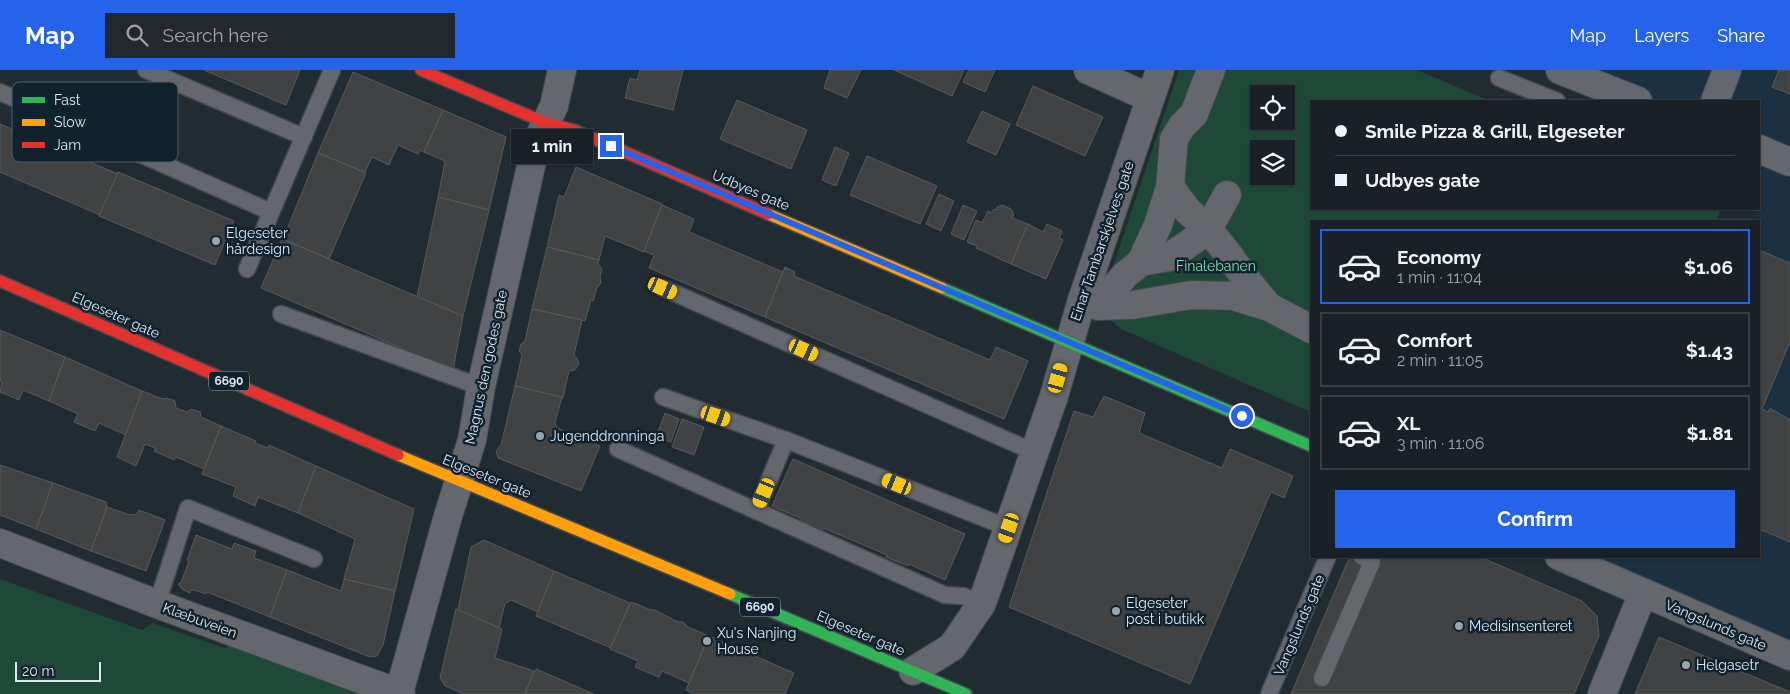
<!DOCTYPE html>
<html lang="en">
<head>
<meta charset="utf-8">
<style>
  :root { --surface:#192026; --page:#22282e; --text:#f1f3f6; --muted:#9fa3a7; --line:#373e43; --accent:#2563eb }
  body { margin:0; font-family:Raleway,sans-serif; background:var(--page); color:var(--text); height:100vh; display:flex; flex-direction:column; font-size:19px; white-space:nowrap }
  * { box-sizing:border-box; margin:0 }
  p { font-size:16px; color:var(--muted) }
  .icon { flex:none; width:28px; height:28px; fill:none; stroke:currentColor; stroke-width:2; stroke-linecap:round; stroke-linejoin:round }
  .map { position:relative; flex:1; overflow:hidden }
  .drawer { position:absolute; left:1310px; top:150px; width:450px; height:338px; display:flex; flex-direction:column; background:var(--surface); border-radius:0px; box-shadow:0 1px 4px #0004,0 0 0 1px var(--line) }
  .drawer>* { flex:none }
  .guide { position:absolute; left:1310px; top:30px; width:450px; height:110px; border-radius:0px; box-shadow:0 1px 4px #0004,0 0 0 1px var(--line); display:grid; align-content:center; height:110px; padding:0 25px; background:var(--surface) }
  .buttons { position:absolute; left:1250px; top:15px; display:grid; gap:10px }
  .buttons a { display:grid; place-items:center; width:45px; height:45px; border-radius:0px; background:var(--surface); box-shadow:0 1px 4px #0004,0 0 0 1px var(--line); font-size:25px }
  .scale { position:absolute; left:15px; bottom:12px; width:86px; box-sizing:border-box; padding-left:5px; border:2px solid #dce7f0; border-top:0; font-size:14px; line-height:18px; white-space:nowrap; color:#dce7f0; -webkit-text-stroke:4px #11222f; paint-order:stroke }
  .end { position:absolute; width:22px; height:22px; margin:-11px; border:6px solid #2563eb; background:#fff; box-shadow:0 0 0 2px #fff }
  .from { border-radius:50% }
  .bubble { position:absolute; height:35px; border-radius:0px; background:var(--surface); box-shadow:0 1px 4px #0004,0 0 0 1px var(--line); font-size:16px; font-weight:700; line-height:35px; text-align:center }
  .car { position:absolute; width:15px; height:30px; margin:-15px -8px; border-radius:6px; box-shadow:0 0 4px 1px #0007; background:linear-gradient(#f5c518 24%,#345 0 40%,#f5c518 0 76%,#345 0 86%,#f5c518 0) }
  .guide b { display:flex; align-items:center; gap:18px; height:48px; font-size:19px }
  .guide b+b { border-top:1px solid var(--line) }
  .guide i { width:12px; height:12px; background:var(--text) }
  ul { padding:9px 0 0; list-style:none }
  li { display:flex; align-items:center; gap:15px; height:75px; margin:0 10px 8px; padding:0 15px; border:2px solid var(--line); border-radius:0px }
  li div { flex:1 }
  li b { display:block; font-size:19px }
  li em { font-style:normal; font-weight:700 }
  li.active { border-color:var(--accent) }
  li>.icon { width:45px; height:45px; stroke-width:1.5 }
  .cta { display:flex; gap:10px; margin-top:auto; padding:10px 25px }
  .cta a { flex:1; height:58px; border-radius:0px; background:var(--accent); color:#fff; font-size:20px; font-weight:700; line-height:58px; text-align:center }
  header { display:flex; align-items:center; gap:30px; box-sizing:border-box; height:70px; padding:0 25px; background:var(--accent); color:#fff }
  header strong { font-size:24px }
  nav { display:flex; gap:28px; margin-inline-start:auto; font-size:18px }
  .search { width:350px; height:45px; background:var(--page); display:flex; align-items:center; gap:12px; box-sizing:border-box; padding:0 18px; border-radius:0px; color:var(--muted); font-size:19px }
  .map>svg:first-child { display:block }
  .built { fill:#1b3141 }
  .green { fill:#1e4838; fill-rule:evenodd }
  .building { fill:#414243; stroke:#595a5a }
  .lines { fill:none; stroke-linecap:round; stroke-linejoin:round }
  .lane-casing { stroke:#41484f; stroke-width:19 }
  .street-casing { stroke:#41484f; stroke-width:30 }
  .fast-casing { stroke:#41484f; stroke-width:14 }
  .slow-casing { stroke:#41484f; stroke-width:14 }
  .jam-casing { stroke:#41484f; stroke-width:14 }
  .lane { stroke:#64676b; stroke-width:16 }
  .street { stroke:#64676b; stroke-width:28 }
  .fast { stroke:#30b455; stroke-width:11 }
  .slow { stroke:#ff9f0a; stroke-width:11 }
  .jam { stroke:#e5322d; stroke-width:11 }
  .route { stroke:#2563eb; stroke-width:6 }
  .poi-dot { fill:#9ba5ae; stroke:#11222f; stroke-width:2 }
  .labels { text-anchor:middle; stroke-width:5; stroke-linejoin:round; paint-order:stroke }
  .shield { fill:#11222f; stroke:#9facb6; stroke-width:1 }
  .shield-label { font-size:12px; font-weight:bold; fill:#dce7f0 }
  .street-label { font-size:14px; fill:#dce7f0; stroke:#11222f }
  .poi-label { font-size:14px; fill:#dce7f0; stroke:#11222f; text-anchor:start }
  .park-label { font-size:14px; fill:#7de1b6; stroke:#11222f }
  .key { fill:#11222f; stroke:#4e5d69; stroke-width:1 }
  .key-label { font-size:14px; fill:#dce7f0 }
</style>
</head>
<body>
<header>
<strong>Map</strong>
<div class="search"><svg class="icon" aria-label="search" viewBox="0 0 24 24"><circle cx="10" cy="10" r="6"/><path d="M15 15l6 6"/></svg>Search here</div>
<nav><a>Map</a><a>Layers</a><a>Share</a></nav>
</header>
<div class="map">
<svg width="1790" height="624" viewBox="0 0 1790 624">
  <rect width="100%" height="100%" fill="#212b32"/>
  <path class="built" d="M1560,0H1790V586L1602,506L1610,486H1759V151H1755L1760,136L1759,31H1638Z"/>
  <g class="green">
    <path d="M1179,0H1417L1490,31H1311V139H1721L1716,151H1311V342L1121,259C1107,248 1106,243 1103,226ZM1259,24H1286V51H1259ZM1259,79H1286V106H1259Z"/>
    <path d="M0,509L142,560L152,553L224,578L231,575L362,624H0Z"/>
  </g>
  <g class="building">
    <path d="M204,0H300L286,35Z"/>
    <path d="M640,0H683L673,40L625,28L630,8L637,10Z"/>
    <path d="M830,0H861L847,28L824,18Z"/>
    <path d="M894,0H964L952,26Z"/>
    <path d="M969,0H995L985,22L963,12Z"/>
    <path d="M1779,0H1790V24L1772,17Z"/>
    <path d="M353,2L443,40L424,82L420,80L418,84L398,75L389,95L372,87L365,102L318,83Z"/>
    <path d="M1033,16L1103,47L1085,86L1016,55Z"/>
    <path d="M737,30L807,60L791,99L720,69Z"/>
    <path d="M443,40L506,67L489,140L438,127L445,91L424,82Z"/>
    <path d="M982,41L1010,54L996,85L967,72Z"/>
    <path d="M0,54L118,104L100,145L0,102Z"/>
    <path d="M835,77L849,83L836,116L822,110Z"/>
    <path d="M318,83L366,103L329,189L283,169Z"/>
    <path d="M867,86L937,116L920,154L850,125Z"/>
    <path d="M576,97L662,134L644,182L605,166L599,190L547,177L559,125L564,127Z"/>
    <path d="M118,102L234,151L215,195L99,146Z"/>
    <path d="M939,124L954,131L941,161L926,154Z"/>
    <path d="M438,127L489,140L463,246L417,227Z"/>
    <path d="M662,135L694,149L689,162L783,202L765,247L649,198L654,185L644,181Z"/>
    <path d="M963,135L977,141L964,170L951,164Z"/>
    <path d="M1002,135L1011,139L1014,144L1012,148L1028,154L1011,194L976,178L977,176L967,172L976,150L982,153L988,141L992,143L994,139L996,140L997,137Z"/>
    <path d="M1028,154L1043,162L1047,154L1062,161L1059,168L1063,170L1046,209L1011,194Z"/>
    <path d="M282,169L463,246L453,300L261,218Z"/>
    <path d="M547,177L599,190L598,194L602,199L600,207L601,213L597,218L593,231L591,230L585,251L532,239Z"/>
    <path d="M1759,180L1790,193V272L1762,339L1768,342L1770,338L1790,350V472L1759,459Z"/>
    <path d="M785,197L795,202L794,206L990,290L996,277L1028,291L1004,349L765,247Z"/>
    <path d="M532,239L582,250L574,285L577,288L579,294L575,300L569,301L563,328L515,316L522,285L519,281L521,274L525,271Z"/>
    <path d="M0,260L65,287L49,331L23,320L19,330L0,322L2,312L0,311Z"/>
    <path d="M65,287L142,321L126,365L99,353L95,361L74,352L78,344L49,331Z"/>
    <path d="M515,316L562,327L555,353L557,358L600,376L581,421L498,388L496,381L501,375Z"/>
    <path d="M142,321L163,329L167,328L175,331L176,338L187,342L191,339L200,342L201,347L221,356L204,399L176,387L174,390L154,381L155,378L145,374L136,396L117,387Z"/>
    <path d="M1104,326L1145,343L1139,363L1222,398L1230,379L1293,406L1284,428L1271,422L1190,614L1009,537L1074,341L1093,347Z"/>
    <path d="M665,343L679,349L671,372L656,367Z"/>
    <path d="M682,349L704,357L694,385L672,377Z"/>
    <path d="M221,356L256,371L255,373L268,378L269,375L316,396L298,443L258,427L255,436L233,426L236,417L202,404Z"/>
    <path d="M793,389L965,464L945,510L909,494L908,496L886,487L887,485L823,458L822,460L801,451L802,449L772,436Z"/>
    <path d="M0,395L53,413L36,459L0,445Z"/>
    <path d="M316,396L414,439L395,521L344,509L355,469L298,443Z"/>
    <path d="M53,413L106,432L107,437L91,481L36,459Z"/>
    <path d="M107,437L130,445L137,444L139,440L165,450L146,501L91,481Z"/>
    <path d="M196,465L232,479L234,473L256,481L254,488L287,500L270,547L207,522L206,524L194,520H191L190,523L182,519L178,514L181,513L189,491L187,490Z"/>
    <path d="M484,470L554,501L538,542L511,530L505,534L499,558L458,540L471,477Z"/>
    <path d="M1350,486H1478L1582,531L1597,546L1599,566L1574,624H1291Z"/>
    <path d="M287,500L341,521L344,509L395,521L383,575L377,586L370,587L270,547Z"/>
    <path d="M554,501L630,533L611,578L536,546Z"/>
    <path d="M631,532L651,540H655L678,552H683L688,557L709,566L689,613L662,601L659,607L635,597L638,591L610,579Z"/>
    <path d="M456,539L502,559L495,588L534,601L525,624H464L445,616L440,608Z"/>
    <path d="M709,566L794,603L785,624H694L686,620Z"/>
    <path d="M1659,567L1790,622V624H1635Z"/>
    <path d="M536,599L594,624H525L534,601L535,602Z"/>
  </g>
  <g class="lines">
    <g class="lane-casing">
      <g id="lane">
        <path d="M146,0L304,67"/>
        <path d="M1499,8L1557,31"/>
        <path d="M0,22L271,142"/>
        <path d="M247,199L332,0"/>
        <path d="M663,218L1034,382"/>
        <path d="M281,244L481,317"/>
        <path d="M663,327L786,370L1009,458"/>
        <path d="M618,379L945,525L963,526L982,533"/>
        <path d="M756,441L786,370"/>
        <path d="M157,534L188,438L314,489"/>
        <path d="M1322,608L1372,492L1361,486"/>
        <path d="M1269,624L1328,486"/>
      </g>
    </g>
    <g class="street-casing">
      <g id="street">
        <path d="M1088,0L1150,28"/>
        <path d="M1211,0L1194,44L1182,56L1174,69L1170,117L1158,155L1141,192L1125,205L1098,236L1133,235L1191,225L1233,226L1269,237L1311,259"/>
        <path d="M1560,0L1638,31"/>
        <path d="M1715,31L1727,0"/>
        <path d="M1759,79L1790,92"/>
        <path d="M1170,117L1188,141L1208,159L1229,185L1245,208L1269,237"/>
        <path d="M1141,192L1169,187L1197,168L1208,159L1227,125"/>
        <path d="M0,473L157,534L401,624"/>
        <path d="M1559,486L1790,586"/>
        <path d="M913,601L952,577L982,533L1054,326L1082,230L1160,0"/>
        <path d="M399,623L448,446L472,370L481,317L536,74L554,36L562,0"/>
        <path d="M1602,624L1643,523"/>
      </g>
    </g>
    <g class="fast-casing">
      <g id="fast">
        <path d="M942,218L1311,376"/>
        <path d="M730,524L966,624"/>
      </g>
    </g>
    <g class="slow-casing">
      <g id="slow">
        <path d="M768,144L942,218"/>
        <path d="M398,385L730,524"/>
      </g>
    </g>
    <g class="jam-casing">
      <g id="jam">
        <path d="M421,0L546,53L574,60L768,144"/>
        <path d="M0,211L398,385"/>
      </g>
    </g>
    <use href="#lane" class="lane"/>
    <use href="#street" class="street"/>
    <use href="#fast" class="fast"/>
    <use href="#slow" class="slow"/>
    <use href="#jam" class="jam"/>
  </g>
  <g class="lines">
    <path class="route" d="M611,76L1242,346"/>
  </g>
  <g class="poi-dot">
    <circle cx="216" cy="171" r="5"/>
    <circle cx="540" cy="366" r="5"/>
    <circle cx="1116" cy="541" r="5"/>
    <circle cx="1459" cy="556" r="5"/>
    <circle cx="707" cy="571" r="5"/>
    <circle cx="1686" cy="595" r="5"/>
  </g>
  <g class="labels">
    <g class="shield">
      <rect x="209" y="301.5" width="40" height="19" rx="4"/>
      <rect x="740" y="527.5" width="40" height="19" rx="4"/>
    </g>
    <g class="shield-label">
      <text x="229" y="315">6690</text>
      <text x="760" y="541">6690</text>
    </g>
    <g class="street-label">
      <text transform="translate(751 120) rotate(23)" y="5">Udbyes gate</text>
      <text transform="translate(1102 171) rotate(-71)" y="5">Einar Tambarskjelves gate</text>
      <text transform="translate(116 245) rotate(24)" y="5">Elgeseter gate</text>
      <text transform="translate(486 297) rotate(-78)" y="5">Magnus den godes gate</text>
      <text transform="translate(487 406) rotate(22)" y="5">Elgeseter gate</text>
      <text transform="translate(200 550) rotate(20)" y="5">Klæbuveien</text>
      <text transform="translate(1299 555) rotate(-67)" y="5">Vangslunds gate</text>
      <text transform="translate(1716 555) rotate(23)" y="5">Vangslunds gate</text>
      <text transform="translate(861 563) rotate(23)" y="5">Elgeseter gate</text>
    </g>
    <g class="poi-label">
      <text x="226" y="168">Elgeseter<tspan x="226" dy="16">hårdesign</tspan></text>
      <text x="550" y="371">Jugenddronninga</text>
      <text x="1126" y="538">Elgeseter<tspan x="1126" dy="16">post i butikk</tspan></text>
      <text x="1469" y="561">Medisinsenteret</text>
      <text x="717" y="568">Xu's Nanjing<tspan x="717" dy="16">House</tspan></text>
      <text x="1696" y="600">Helgasetr</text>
    </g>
    <g class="park-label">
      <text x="1216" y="201">Finalebanen</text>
    </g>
  </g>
  <rect x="12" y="12" width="166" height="80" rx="8" class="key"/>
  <rect x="22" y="27" width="23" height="6" fill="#30b455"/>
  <rect x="22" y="49" width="23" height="7" fill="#ff9f0a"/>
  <rect x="22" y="72" width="23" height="6" fill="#e5322d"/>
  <g class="key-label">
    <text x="54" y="35">Fast</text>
    <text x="54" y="57">Slow</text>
    <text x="54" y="80">Jam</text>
  </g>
</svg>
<div class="buttons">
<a><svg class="icon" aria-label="locate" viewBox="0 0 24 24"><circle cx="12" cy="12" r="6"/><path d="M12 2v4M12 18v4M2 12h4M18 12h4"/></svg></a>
<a><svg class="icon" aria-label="layers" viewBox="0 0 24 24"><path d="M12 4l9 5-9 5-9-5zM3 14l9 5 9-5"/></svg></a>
</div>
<div class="scale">20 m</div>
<i class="end from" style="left:1242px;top:346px"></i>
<i class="end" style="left:611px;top:76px"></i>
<div class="bubble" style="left:511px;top:59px;width:82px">1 min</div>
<i class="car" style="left:663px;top:218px;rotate:114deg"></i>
<i class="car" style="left:804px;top:280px;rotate:114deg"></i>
<i class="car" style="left:1058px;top:308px;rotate:16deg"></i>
<i class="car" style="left:716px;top:346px;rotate:109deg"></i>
<i class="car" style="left:897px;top:414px;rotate:292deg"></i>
<i class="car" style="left:764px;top:423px;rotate:203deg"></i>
<i class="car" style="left:1009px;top:458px;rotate:199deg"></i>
<div class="guide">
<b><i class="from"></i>Smile Pizza &amp; Grill, Elgeseter</b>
<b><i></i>Udbyes gate</b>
</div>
<section class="drawer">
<ul>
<li class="active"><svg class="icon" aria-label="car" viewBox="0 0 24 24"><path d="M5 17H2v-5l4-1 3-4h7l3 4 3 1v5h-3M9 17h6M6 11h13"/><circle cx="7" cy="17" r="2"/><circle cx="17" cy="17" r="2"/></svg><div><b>Economy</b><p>1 min · 11:04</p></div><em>$1.06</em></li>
<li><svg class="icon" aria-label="car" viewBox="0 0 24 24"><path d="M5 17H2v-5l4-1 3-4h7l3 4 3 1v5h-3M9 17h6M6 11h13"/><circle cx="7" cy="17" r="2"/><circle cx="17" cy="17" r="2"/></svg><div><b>Comfort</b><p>2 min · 11:05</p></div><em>$1.43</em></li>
<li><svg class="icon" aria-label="car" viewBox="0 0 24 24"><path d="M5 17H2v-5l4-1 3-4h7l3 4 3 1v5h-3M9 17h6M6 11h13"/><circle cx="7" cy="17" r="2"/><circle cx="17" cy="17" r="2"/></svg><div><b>XL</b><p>3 min · 11:06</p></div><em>$1.81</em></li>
</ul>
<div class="cta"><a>Confirm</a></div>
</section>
</div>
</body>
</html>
